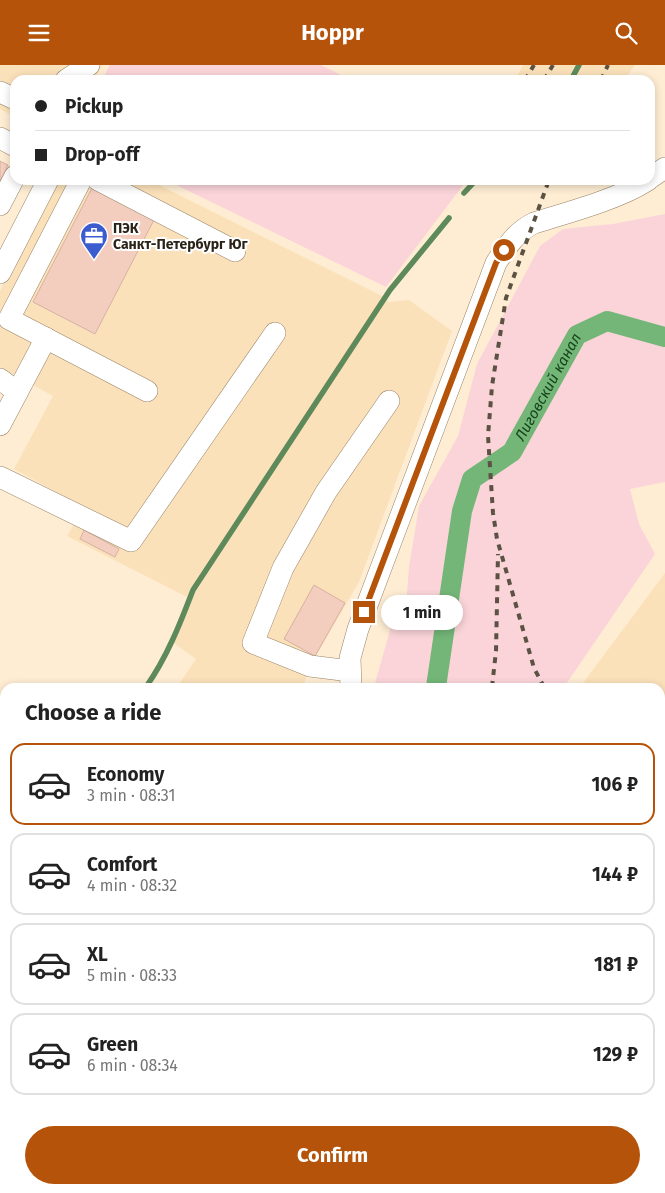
<!DOCTYPE html>
<html lang="en">
<head>
<meta charset="utf-8">
<style>
  :root { --surface:#fff; --page:#f2f2f2; --text:#222; --muted:#767676; --line:#e0e0e0; --accent:#b45309 }
  body { margin:0; font-family:"Fira Sans",sans-serif; background:var(--page); color:var(--text); height:100vh; display:flex; flex-direction:column; font-size:19px; white-space:nowrap }
  * { box-sizing:border-box; margin:0 }
  p { font-size:16px; color:var(--muted) }
  .icon { flex:none; width:28px; height:28px; fill:none; stroke:currentColor; stroke-width:2; stroke-linecap:round; stroke-linejoin:round }
  .map { position:relative; flex:1; overflow:hidden }
  .panel { position:absolute; left:0px; top:618px; width:665px; height:511px; display:flex; flex-direction:column; background:var(--surface); border-radius:15px 15px 0 0; box-shadow:0 2px 8px #0003 }
  .panel>* { flex:none }
  .banner { position:absolute; left:10px; top:10px; width:645px; height:110px; border-radius:15px; box-shadow:0 2px 8px #0003; display:grid; align-content:center; height:110px; padding:0 25px; background:var(--surface) }
  .end { position:absolute; width:22px; height:22px; margin:-11px; border:6px solid #b45309; background:#fff; box-shadow:0 0 0 2px #fff }
  .from { border-radius:50% }
  .bubble { position:absolute; height:35px; border-radius:18px; background:var(--surface); box-shadow:0 2px 8px #0003; font-size:16px; font-weight:700; line-height:35px; text-align:center }
  .banner b { display:flex; align-items:center; gap:18px; height:48px; font-size:19px }
  .banner b+b { border-top:1px solid var(--line) }
  .banner i { width:12px; height:12px; background:var(--text) }
  ul { padding:0; list-style:none }
  li { display:flex; align-items:center; gap:15px; height:82px; margin:0 10px 8px; padding:0 15px; border:2px solid var(--line); border-radius:15px }
  li div { flex:1 }
  li b { display:block; font-size:19px }
  li em { font-style:normal; font-weight:700 }
  li.selected { border-color:var(--accent) }
  li>.icon { width:45px; height:45px; stroke-width:1.5 }
  h2 { padding:0 25px; font-size:22px; line-height:60px }
  .primary-button { display:flex; gap:10px; margin-top:auto; padding:10px 25px }
  .primary-button a { flex:1; height:58px; border-radius:30px; background:var(--accent); color:#fff; font-size:20px; font-weight:700; line-height:58px; text-align:center }
  header { display:flex; justify-content:space-between; align-items:center; height:65px; padding:0 25px; background:var(--accent); color:#fff; font-size:22px; font-weight:700 }
  .map>svg:first-child { display:block }
  .built { fill:#fbe1ba }
  .green { fill:#fad4d9 }
  .lines { fill:none; stroke-linecap:round; stroke-linejoin:round }
  .stream { stroke:#5e8a5b; stroke-width:5.5 }
  .canal { stroke:#74b678; stroke-width:20 }
  .building { fill:#f3cdbd; stroke:#d6b1a2 }
  .minor-casing { stroke:#988467; stroke-width:22 }
  .minor { stroke:#fff; stroke-width:21 }
  .rail { stroke:#5c5243; stroke-width:4; stroke-dasharray:6 6; stroke-linecap:butt }
  .route { stroke:#b45309; stroke-width:6 }
  .labels { text-anchor:middle; stroke-width:4; stroke-linejoin:round; paint-order:stroke }
  .poi-label { font-size:14px; font-weight:bold; fill:#2b2317; stroke:#fff; text-anchor:start }
  .water-label { font-size:15px; font-style:italic; fill:#15441b; stroke:#fff }
</style>
</head>
<body>
<header><svg class="icon" aria-label="menu" viewBox="0 0 24 24"><path d="M4 6h16M4 12h16M4 18h16"/></svg>Hoppr<svg class="icon" aria-label="search" viewBox="0 0 24 24"><circle cx="10" cy="10" r="6"/><path d="M15 15l6 6"/></svg></header>
<div class="map">
<svg width="665" height="1128" viewBox="0 0 665 1128">
  <rect width="100%" height="100%" fill="#feedd3"/>
  <g class="built">
    <path d="M0,0H102L95,15H15V52L0,44Z"/>
    <path d="M523,0H635L624,15H515Z"/>
    <path d="M58,115H149L382,231L389,237L409,235L452,266L359,517L310,601L303,622H177L196,594L171,576L187,532L67,471L84,442L14,404L53,331L0,302V226Z"/>
    <path d="M665,508V1128H217L220,1124H660V622H580Z"/>
    <path d="M0,1099L5,1101V1124H42L40,1128H0Z"/>
  </g>
  <g class="green">
    <path d="M110,0H321L351,15H102Z"/>
    <path d="M166,115H467L386,222Z"/>
    <path d="M665,149V417L630,424L639,459L655,489L564,622H374L394,551L407,529L409,502L419,441L458,371L477,299L540,181L563,164L613,159Z"/>
    <path d="M0,663L5,664V725L0,722Z"/>
  </g>
  <g class="lines">
    <g class="stream">
      <path d="M571,15L579,0"/>
      <path d="M464,128L476,115"/>
      <path d="M146,622C167,592 180,559 193,525L390,225L449,153"/>
    </g>
    <g class="canal">
      <path id="s1" d="M436,622L462,446L472,414L512,387L577,270L607,256L665,272"/>
      <path d="M0,683L5,684"/>
    </g>
  </g>
  <g class="building">
    <path d="M0,96L8,100L0,116Z"/>
    <path d="M93,121L155,153L95,269L33,237Z"/>
    <path d="M84,465L119,484L115,492L80,474Z"/>
    <path d="M314,520L345,538L315,591L284,574Z"/>
    <path d="M660,856L665,859V911L660,908Z"/>
    <path d="M5,982V1008L0,1011V985Z"/>
    <path d="M660,992L665,995V1037L660,1034Z"/>
  </g>
  <g class="lines">
    <g class="minor-casing">
      <g id="minor">
        <path d="M66,15L89,0"/>
        <path d="M0,27L15,34"/>
        <path d="M0,73L15,81"/>
        <path d="M650,113L665,103"/>
        <path d="M81,115L9,254L147,326"/>
        <path d="M98,115L235,186"/>
        <path d="M0,140L15,111"/>
        <path d="M0,208L48,115"/>
        <path d="M0,314L17,327"/>
        <path d="M0,360L46,273"/>
        <path d="M0,412L131,476L275,268"/>
        <path d="M350,606L310,601L253,578L283,503L326,427L389,336"/>
        <path d="M351,622L350,593L358,564L496,198C507,181 516,167 534,158C567,148 619,134 648,115"/>
        <path d="M0,860L5,867"/>
        <path d="M660,967L665,970"/>
        <path d="M660,1109L665,1108"/>
        <path d="M161,1124L163,1128"/>
        <path d="M595,1128L608,1124"/>
      </g>
    </g>
    <use href="#minor" class="minor"/>
    <g class="rail">
      <path d="M525,15L534,0"/>
      <path d="M544,15L553,0"/>
      <path d="M601,15L608,0"/>
      <path d="M492,622L496,586L498,489"/>
      <path d="M544,622L534,603L497,474L493,448L488,371L492,321L506,233L549,115"/>
      <path d="M660,787L665,791"/>
      <path d="M205,1128L207,1124"/>
    </g>
  </g>
  <g class="lines">
    <path class="route" d="M364,547L496,198L504,185"/>
  </g>
  <defs>
    <g id="office-pin" transform="scale(1.4375)"><path d="M0 17L-7.5 6A9.5 9.5 0 1 1 7.5 6Z" fill="#3b5cce" stroke="#fff"/><path d="M-6-3h4V-5.5h4V-3h4V5H-6ZM-1-4.5V-3h2v-1.5ZM-6 0V1H6V0Z" fill="#fff"/></g>
  </defs>
  <g fill-rule="evenodd">
    <use href="#office-pin" x="94" y="171"/>
  </g>
  <g class="labels">
    <g class="poi-label">
      <text x="113" y="168">ПЭК<tspan x="113" dy="16">Санкт-Петербург Юг</tspan></text>
    </g>
    <g class="water-label">
      <text dy="5" stroke="none"><textPath href="#s1" startOffset="334">Лиговский канал</textPath></text>
    </g>
  </g>
</svg>
<i class="end from" style="left:504px;top:185px"></i>
<i class="end" style="left:364px;top:547px"></i>
<div class="bubble" style="left:381px;top:530px;width:82px">1 min</div>
<div class="banner">
<b><i class="from"></i>Pickup</b>
<b><i></i>Drop-off</b>
</div>
<section class="panel">
<h2>Choose a ride</h2>
<ul>
<li class="selected"><svg class="icon" aria-label="car" viewBox="0 0 24 24"><path d="M5 17H2v-5l4-1 3-4h7l3 4 3 1v5h-3M9 17h6M6 11h13"/><circle cx="7" cy="17" r="2"/><circle cx="17" cy="17" r="2"/></svg><div><b>Economy</b><p>3 min · 08:31</p></div><em>106 ₽</em></li>
<li><svg class="icon" aria-label="car" viewBox="0 0 24 24"><path d="M5 17H2v-5l4-1 3-4h7l3 4 3 1v5h-3M9 17h6M6 11h13"/><circle cx="7" cy="17" r="2"/><circle cx="17" cy="17" r="2"/></svg><div><b>Comfort</b><p>4 min · 08:32</p></div><em>144 ₽</em></li>
<li><svg class="icon" aria-label="car" viewBox="0 0 24 24"><path d="M5 17H2v-5l4-1 3-4h7l3 4 3 1v5h-3M9 17h6M6 11h13"/><circle cx="7" cy="17" r="2"/><circle cx="17" cy="17" r="2"/></svg><div><b>XL</b><p>5 min · 08:33</p></div><em>181 ₽</em></li>
<li><svg class="icon" aria-label="car" viewBox="0 0 24 24"><path d="M5 17H2v-5l4-1 3-4h7l3 4 3 1v5h-3M9 17h6M6 11h13"/><circle cx="7" cy="17" r="2"/><circle cx="17" cy="17" r="2"/></svg><div><b>Green</b><p>6 min · 08:34</p></div><em>129 ₽</em></li>
</ul>
<div class="primary-button"><a>Confirm</a></div>
</section>
</div>
</body>
</html>
